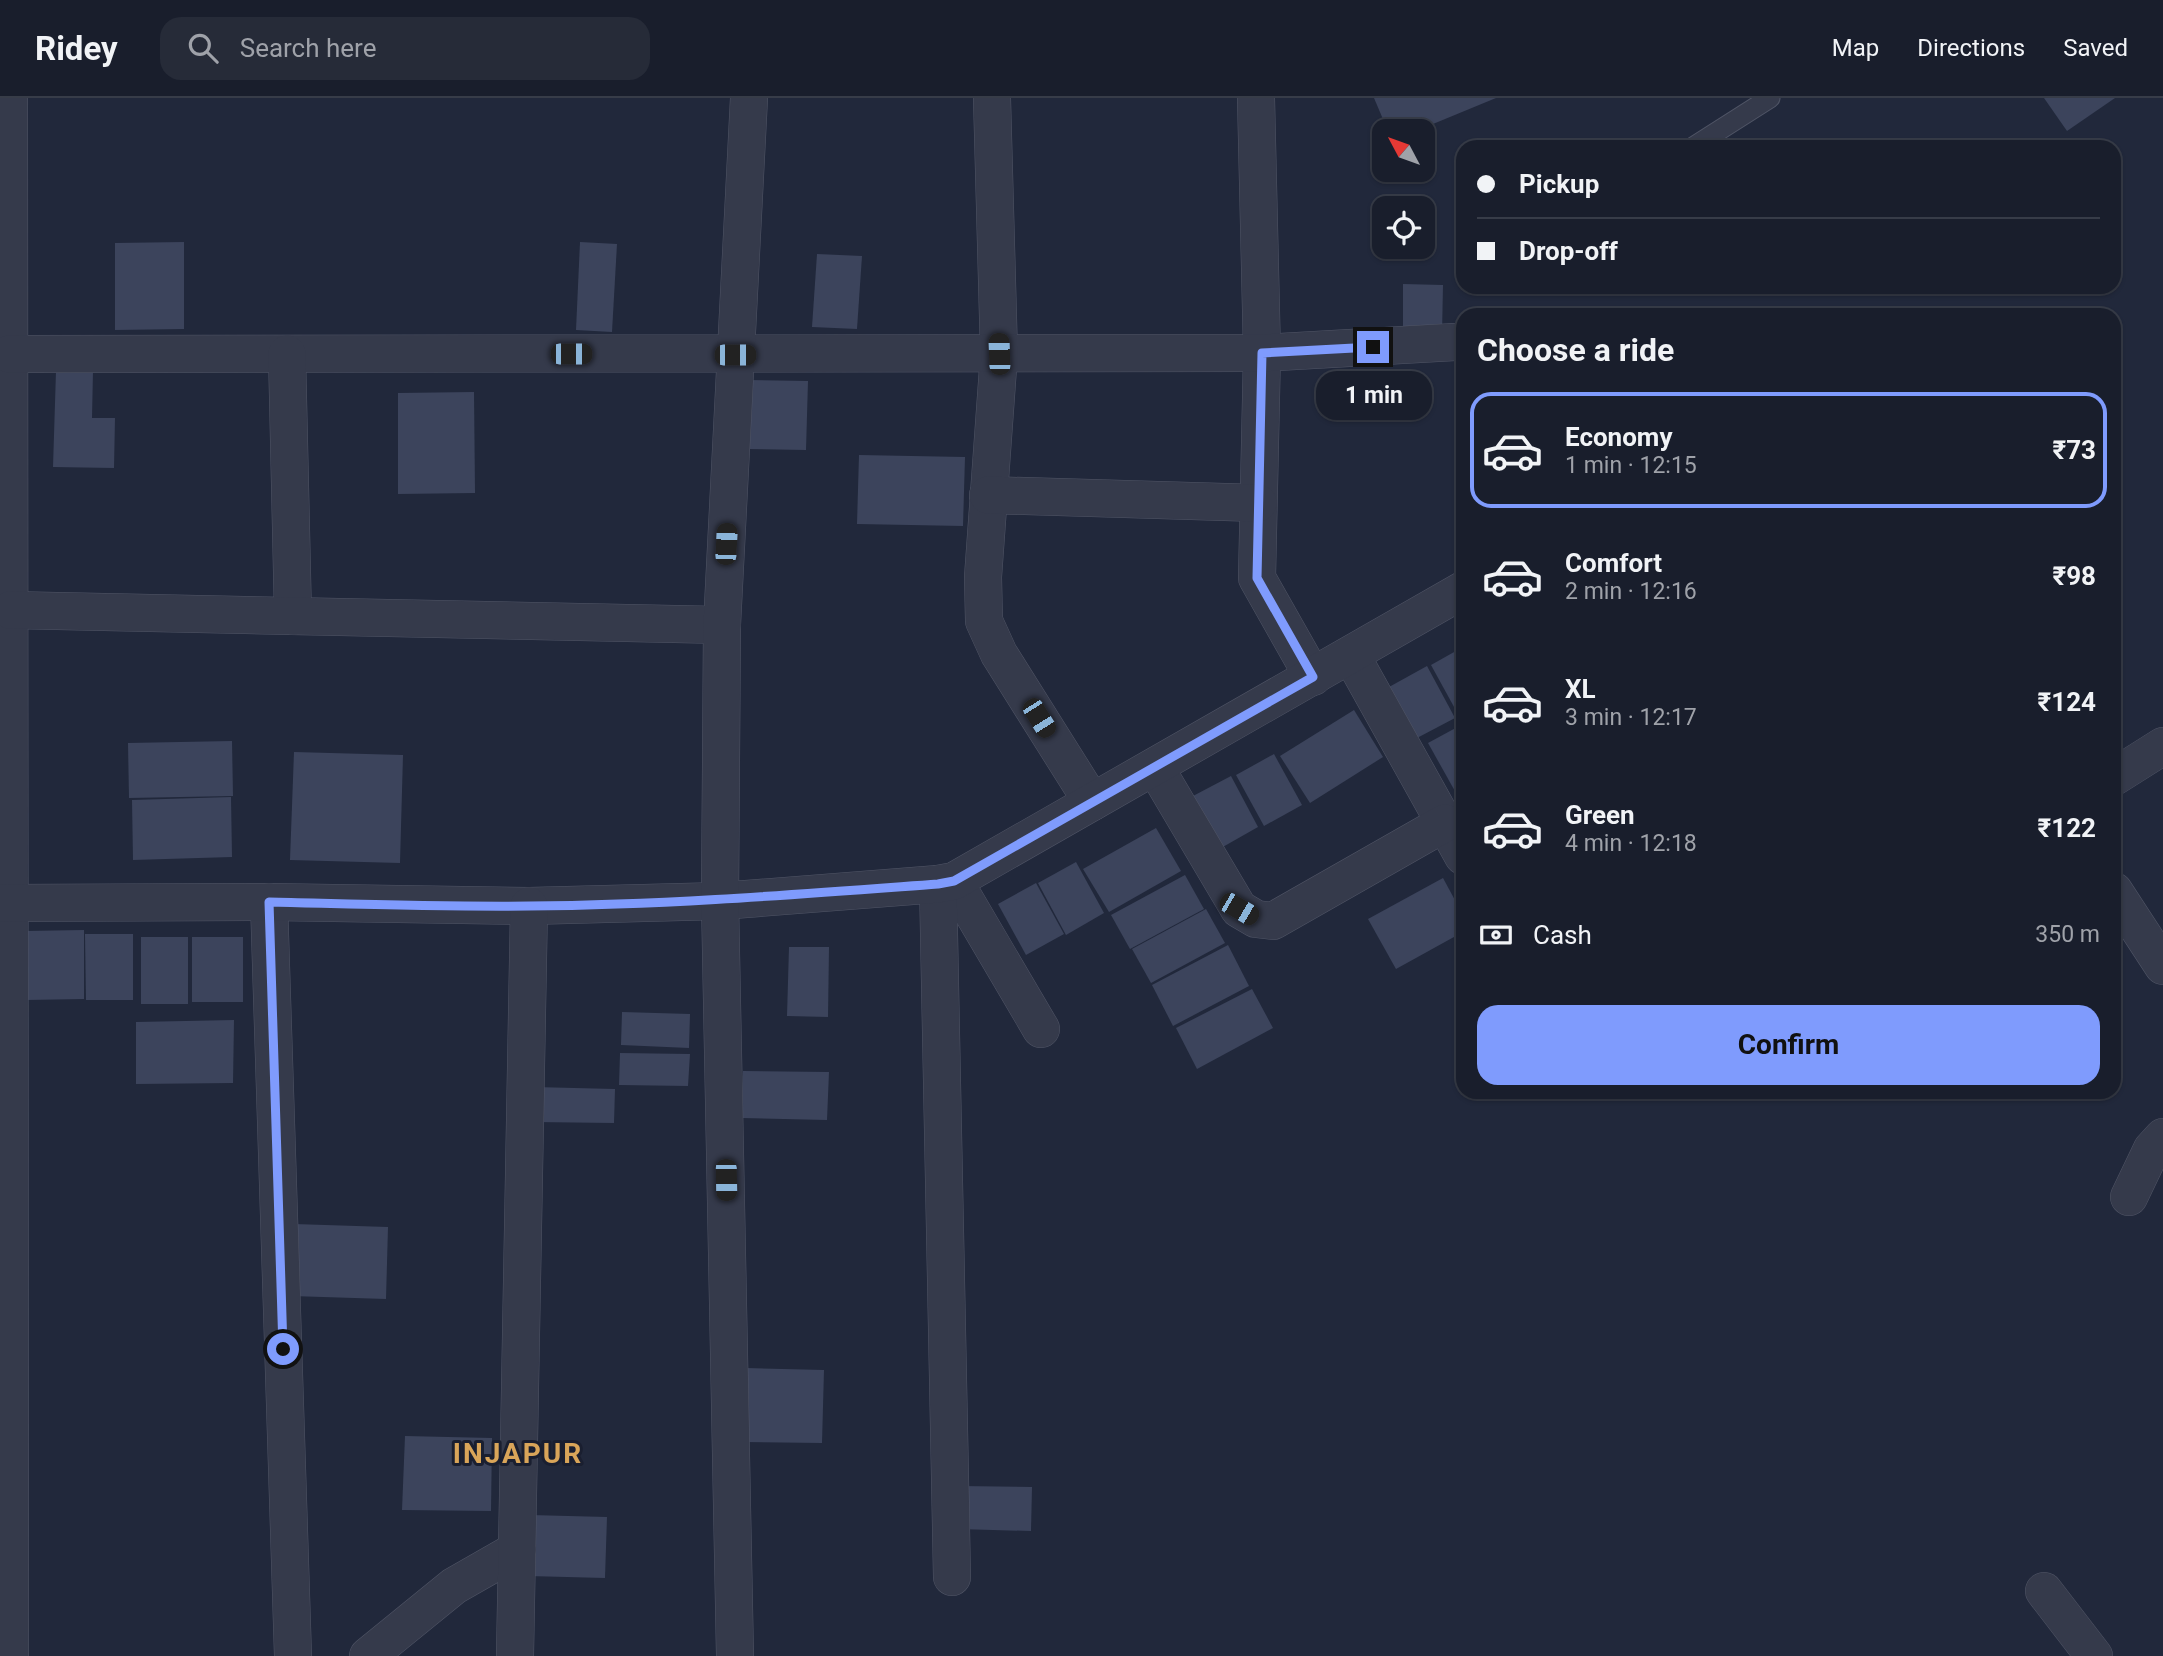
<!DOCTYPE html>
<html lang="en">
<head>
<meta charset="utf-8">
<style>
  :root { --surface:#191e2c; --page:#262b38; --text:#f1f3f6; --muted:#9fa2a9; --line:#373c48; --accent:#7f9bfd }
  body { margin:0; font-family:Roboto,sans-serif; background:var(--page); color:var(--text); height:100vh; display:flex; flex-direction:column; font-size:26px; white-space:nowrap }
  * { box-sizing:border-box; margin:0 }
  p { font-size:23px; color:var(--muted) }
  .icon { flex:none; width:38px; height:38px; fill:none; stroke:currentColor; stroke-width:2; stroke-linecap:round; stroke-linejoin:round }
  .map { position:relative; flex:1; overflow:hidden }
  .panel { position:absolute; left:1456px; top:210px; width:665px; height:791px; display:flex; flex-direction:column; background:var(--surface); border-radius:21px; box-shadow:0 2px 5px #0004,0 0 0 2px var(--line) }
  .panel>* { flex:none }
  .hud { position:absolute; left:1456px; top:42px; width:665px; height:154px; border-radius:21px; box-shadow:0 2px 5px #0004,0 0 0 2px var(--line); display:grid; align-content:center; height:154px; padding:0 21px; background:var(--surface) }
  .needle { width:46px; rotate:311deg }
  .fabs { position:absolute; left:1372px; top:21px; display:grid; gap:14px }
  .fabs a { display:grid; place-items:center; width:63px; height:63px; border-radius:14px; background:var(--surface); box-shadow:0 2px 5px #0004,0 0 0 2px var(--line); font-size:35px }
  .end { position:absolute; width:32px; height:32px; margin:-16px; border:9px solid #7f9bfd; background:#111; box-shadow:0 0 0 4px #111 }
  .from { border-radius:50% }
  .bubble { position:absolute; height:49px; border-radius:21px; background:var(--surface); box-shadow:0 2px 5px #0004,0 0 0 2px var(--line); font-size:23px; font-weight:700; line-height:49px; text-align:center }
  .car { position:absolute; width:21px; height:42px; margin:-21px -10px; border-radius:9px; box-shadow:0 0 5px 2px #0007; background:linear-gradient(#222 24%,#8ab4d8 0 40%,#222 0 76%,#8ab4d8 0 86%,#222 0) }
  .hud b { display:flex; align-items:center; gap:24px; height:66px; font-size:26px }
  .hud b+b { border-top:2px solid var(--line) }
  .hud i { width:18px; height:18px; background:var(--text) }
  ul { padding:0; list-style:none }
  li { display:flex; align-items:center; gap:21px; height:116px; margin:0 14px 10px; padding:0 7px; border:4px solid transparent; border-radius:21px }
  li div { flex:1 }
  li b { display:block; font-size:26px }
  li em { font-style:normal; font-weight:700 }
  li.current { border-color:var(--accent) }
  li>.icon { width:63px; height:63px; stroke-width:1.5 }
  h2 { padding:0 21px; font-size:32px; line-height:84px }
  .pay { display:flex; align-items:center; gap:18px; height:77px; padding:0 21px; font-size:26px }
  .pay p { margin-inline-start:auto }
  .action { display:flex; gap:14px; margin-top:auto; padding:14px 21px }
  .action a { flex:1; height:80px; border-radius:21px; background:var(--accent); color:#111; font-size:28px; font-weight:700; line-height:80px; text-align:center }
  header { display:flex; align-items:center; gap:42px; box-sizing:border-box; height:98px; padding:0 35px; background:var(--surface); border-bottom:2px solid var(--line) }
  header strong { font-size:33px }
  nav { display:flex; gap:38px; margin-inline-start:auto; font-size:24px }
  .search { width:490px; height:63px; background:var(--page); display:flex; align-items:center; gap:18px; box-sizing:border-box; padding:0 24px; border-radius:21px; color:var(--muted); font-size:26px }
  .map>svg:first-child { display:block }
  .building { fill:#3c445c }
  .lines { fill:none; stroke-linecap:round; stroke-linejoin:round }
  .lane-casing { stroke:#505566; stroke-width:21 }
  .street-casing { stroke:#505566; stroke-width:38 }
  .lane { stroke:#353a4b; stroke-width:19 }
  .street { stroke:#353a4b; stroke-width:37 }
  .route { stroke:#7f9bfd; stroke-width:9 }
  .labels { text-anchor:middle; stroke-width:6; stroke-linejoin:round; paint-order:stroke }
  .district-label { font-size:28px; font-weight:bold; letter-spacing:2px; fill:#d9a559; stroke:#1a1f30 }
</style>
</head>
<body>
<header>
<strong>Ridey</strong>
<div class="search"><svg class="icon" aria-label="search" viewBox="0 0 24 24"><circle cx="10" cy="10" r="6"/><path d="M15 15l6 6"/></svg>Search here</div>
<nav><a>Map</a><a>Directions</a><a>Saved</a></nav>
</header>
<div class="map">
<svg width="2163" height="1558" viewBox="0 0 2163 1558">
  <rect width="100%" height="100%" fill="#21283b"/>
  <g class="building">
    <path d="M1374,0H1496L1416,33H1388Z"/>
    <path d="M2044,0H2115L2067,33Z"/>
    <path d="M184,144V231L115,232V145Z"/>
    <path d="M580,144L617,146L612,234L576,232Z"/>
    <path d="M817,156L862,158L857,231L812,229Z"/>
    <path d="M1403,186L1443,187L1442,236L1403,235Z"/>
    <path d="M56,273H93L92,320H115L114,370L53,369Z"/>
    <path d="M748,282L808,283L806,352L747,351Z"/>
    <path d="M474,294L475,395L398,396V295Z"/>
    <path d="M859,357L965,359L963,428L857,426Z"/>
    <path d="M1463,549V616L1459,618L1431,567Z"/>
    <path d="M1427,568L1455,620L1417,640L1389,589Z"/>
    <path d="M1354,612L1383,659L1310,705L1280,658Z"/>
    <path d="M1463,626V691L1456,695L1428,645Z"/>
    <path d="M232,643L233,698L129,700L128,645Z"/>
    <path d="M294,654L403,657L400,765L290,762Z"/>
    <path d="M1274,656L1302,707L1264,728L1236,677Z"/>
    <path d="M1231,678L1258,729L1221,750L1193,698Z"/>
    <path d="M1463,694V713L1455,698Z"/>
    <path d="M231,699L232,759L133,762L132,702Z"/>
    <path d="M1156,730L1181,773L1109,814L1083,771Z"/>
    <path d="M1076,764L1104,815L1066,837L1038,785Z"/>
    <path d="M1185,777L1204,811L1130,851L1111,817Z"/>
    <path d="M1443,780L1463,817V834L1396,871L1368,821Z"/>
    <path d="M1036,785L1064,836L1026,857L998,806Z"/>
    <path d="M1206,811L1225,845L1151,885L1132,851Z"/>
    <path d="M84,832V901L26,902L25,833Z"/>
    <path d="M85,836H133V902H86Z"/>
    <rect x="141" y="839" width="47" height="67"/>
    <rect x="192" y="839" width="51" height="65"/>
    <path d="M1228,847L1249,888L1173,928L1152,887Z"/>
    <path d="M789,849H829L828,919L787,918Z"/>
    <path d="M1252,891L1273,930L1197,971L1176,930Z"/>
    <path d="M622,914L690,916L689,950L621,947Z"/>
    <path d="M234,922L233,985L136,986V924Z"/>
    <path d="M620,955L690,956L688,988L619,987Z"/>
    <path d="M743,973L829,974L827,1022L742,1020Z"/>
    <path d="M534,989L615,991L614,1025L534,1024Z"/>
    <path d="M294,1126L388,1129L386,1201L291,1198Z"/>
    <path d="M746,1270L824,1272L822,1345L744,1344Z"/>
    <path d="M405,1338L492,1340L491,1413L402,1412Z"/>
    <path d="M959,1388L1032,1389L1031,1433L958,1431Z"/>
    <path d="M530,1417L607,1419L605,1480L528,1478Z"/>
  </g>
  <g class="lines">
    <g class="lane-casing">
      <path id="lane" d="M1693,49L1770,0"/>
    </g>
    <g class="street-casing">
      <g id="street">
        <path d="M9,0L10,1558"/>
        <path d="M992,0L999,256L983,479L984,523L999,556L1092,704"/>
        <path d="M1256,0L1262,255L1257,480L1313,579"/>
        <path d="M9,256L1262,255L1455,244"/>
        <path d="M287,256L293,518"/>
        <path d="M988,397L1258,405"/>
        <path d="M10,512L722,527"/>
        <path d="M1351,557L1463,758"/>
        <path d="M1155,669L1239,811L1256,821L1273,823L1445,725"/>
        <path d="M2114,679L2163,648"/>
        <path d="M954,783L1041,931"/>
        <path d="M938,786L952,1479"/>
        <path d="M2114,793L2163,868"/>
        <path d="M269,804L293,1558"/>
        <path d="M0,805L269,804L529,808L720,803L938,786L954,783L1463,492"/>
        <path d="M2129,1099L2152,1051L2163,1039"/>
        <path d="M2044,1493L2094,1558"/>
        <path d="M368,1558L454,1488L517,1452"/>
        <path d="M515,1558L529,808"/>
        <path d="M735,1558L720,803L722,527L749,0"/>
      </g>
    </g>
    <use href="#lane" class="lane"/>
    <use href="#street" class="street"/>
  </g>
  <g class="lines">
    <path class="route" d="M283,1251L269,804C356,806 443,809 529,808C666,807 802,796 938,786L954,783L1313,579L1257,480L1262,255L1373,249"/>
  </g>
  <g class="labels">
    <g class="district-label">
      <text x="518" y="1365">INJAPUR</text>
    </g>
  </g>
</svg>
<div class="fabs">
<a><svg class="needle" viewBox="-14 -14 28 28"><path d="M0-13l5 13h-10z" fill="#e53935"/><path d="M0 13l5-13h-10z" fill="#9fa2a9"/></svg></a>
<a><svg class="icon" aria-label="locate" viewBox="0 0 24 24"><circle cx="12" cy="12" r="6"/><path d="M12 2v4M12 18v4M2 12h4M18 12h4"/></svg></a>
</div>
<i class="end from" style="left:283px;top:1251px"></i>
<i class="end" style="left:1373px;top:249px"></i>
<div class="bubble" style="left:1316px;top:273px;width:116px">1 min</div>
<i class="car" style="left:571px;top:256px;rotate:90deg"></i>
<i class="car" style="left:999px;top:256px;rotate:358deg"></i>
<i class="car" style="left:735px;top:257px;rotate:90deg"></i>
<i class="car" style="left:726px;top:446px;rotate:3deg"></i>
<i class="car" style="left:1039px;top:620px;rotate:148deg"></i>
<i class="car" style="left:1239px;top:811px;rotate:120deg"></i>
<i class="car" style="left:726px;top:1082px;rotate:179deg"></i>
<div class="hud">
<b><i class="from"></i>Pickup</b>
<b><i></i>Drop-off</b>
</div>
<section class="panel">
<h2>Choose a ride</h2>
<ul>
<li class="current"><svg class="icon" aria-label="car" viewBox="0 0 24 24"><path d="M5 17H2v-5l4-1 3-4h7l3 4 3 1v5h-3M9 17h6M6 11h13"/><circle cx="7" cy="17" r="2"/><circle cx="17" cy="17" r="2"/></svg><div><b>Economy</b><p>1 min · 12:15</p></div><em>₹73</em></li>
<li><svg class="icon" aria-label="car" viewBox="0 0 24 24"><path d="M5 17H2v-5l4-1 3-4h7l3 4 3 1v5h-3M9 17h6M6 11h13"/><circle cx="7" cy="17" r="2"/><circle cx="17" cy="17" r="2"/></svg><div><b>Comfort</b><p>2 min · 12:16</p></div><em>₹98</em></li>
<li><svg class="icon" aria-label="car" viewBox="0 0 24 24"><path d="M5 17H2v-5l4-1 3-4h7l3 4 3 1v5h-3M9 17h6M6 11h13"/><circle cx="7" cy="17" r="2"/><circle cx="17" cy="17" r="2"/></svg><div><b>XL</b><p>3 min · 12:17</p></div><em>₹124</em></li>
<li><svg class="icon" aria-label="car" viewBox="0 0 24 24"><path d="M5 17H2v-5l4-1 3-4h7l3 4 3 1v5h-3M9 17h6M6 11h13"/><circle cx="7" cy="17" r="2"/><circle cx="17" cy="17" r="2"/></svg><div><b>Green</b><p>4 min · 12:18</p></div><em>₹122</em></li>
</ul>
<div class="pay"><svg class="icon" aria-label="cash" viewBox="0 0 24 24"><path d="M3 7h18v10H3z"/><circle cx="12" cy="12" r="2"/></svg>Cash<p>350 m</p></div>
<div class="action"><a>Confirm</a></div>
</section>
</div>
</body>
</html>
